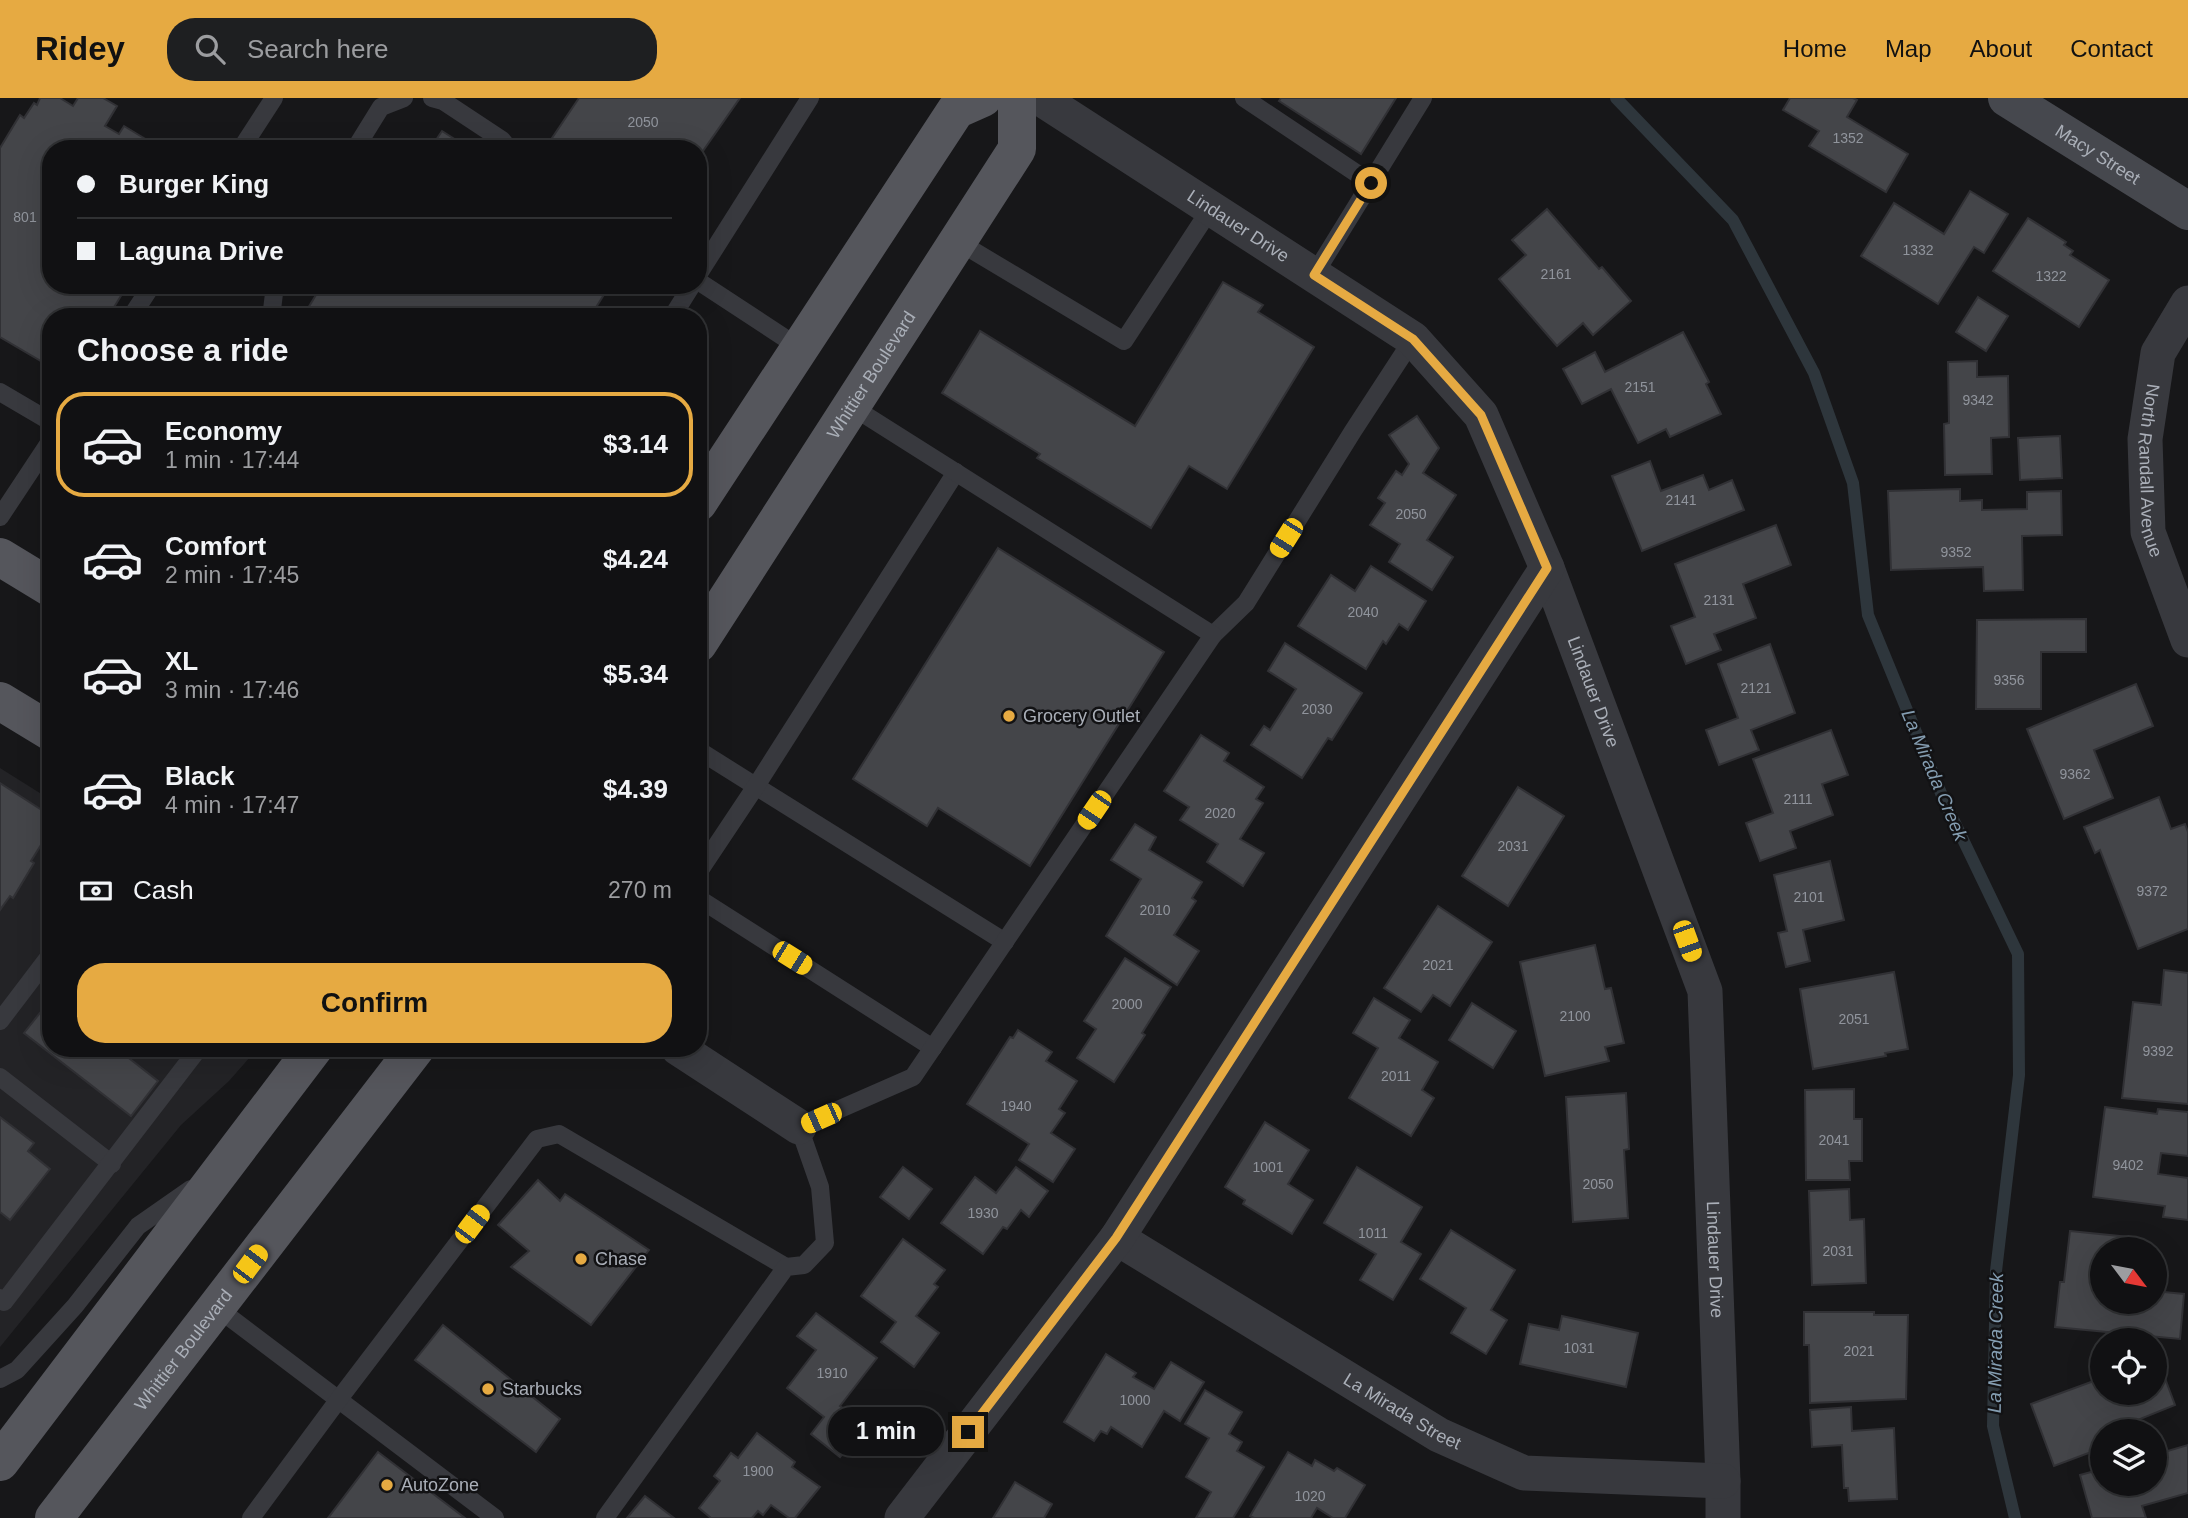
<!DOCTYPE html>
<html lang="en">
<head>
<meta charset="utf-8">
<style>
  :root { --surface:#111113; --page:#1e1f21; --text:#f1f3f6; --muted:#9c9da0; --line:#303133; --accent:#e6aa42 }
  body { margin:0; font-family:Arial,sans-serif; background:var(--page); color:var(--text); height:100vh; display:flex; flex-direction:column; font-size:26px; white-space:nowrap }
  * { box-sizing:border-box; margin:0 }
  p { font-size:23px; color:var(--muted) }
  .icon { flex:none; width:38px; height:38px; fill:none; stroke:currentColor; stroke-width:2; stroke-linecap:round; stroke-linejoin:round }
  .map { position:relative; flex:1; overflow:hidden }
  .sheet { position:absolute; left:42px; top:210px; width:665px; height:749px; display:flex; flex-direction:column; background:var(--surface); border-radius:28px; box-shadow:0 7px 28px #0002,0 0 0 2px var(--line) }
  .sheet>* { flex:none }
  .banner { position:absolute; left:42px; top:42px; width:665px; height:154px; border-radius:28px; box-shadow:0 7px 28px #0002,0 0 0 2px var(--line); display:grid; align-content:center; height:154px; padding:0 35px; background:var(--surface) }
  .needle { width:46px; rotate:122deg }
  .fabs { position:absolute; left:2090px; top:1139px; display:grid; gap:14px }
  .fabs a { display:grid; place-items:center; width:77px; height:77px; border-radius:50%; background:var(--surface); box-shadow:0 7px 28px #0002,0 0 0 2px var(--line); font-size:35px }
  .end { position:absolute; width:32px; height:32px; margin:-16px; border:9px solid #e6aa42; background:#111; box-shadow:0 0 0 4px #111 }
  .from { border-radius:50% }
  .bubble { position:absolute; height:49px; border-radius:24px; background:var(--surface); box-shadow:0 7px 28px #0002,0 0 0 2px var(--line); font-size:23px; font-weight:800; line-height:49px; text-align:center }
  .car { position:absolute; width:21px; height:42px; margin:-21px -10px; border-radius:9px; box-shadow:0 0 5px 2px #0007; background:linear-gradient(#f5c518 24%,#345 0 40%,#f5c518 0 76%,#345 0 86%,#f5c518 0) }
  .banner b { display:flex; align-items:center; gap:24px; height:66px; font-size:26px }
  .banner b+b { border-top:2px solid var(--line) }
  .banner i { width:18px; height:18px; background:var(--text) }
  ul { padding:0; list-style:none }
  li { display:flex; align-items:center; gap:21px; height:105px; margin:0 14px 10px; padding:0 21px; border:4px solid transparent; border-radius:28px }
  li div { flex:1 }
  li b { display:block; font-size:26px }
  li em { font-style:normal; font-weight:800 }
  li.selected { border-color:var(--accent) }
  li>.icon { width:63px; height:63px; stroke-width:1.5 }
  h2 { padding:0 35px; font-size:32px; line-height:84px }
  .pay { display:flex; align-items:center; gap:18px; height:77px; padding:0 35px; font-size:26px }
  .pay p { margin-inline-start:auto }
  .primary-button { display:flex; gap:14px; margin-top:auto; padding:14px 35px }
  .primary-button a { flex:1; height:80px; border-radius:28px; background:var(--accent); color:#111; font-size:28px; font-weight:800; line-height:80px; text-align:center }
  header { display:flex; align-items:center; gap:42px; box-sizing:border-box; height:98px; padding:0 35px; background:var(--accent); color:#111 }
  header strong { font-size:33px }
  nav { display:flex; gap:38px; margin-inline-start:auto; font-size:24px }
  .search { width:490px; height:63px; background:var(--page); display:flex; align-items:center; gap:18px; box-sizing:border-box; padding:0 24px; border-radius:28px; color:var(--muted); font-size:26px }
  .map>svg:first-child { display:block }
  .built { fill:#232326 }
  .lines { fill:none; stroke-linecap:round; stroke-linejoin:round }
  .stream { stroke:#2e363c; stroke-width:12 }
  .building { fill:#444549; stroke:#313135; stroke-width:2 }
  .lane { stroke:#38393e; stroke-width:18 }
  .street { stroke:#38393e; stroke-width:35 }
  .secondary { stroke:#46484e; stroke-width:38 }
  .primary { stroke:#55565c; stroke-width:38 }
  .route { stroke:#e6aa42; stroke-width:9 }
  .poi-dot { fill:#e6aa42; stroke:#121214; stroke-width:2.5 }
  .labels { text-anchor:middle; stroke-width:5; stroke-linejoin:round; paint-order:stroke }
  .number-label { font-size:14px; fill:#90949c }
  .street-label { font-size:18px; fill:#aaafb8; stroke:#121214 }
  .poi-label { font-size:18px; fill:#aaafb8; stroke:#121214; text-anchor:start }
  .water-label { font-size:19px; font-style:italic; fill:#849db1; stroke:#121214 }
</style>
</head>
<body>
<header>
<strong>Ridey</strong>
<div class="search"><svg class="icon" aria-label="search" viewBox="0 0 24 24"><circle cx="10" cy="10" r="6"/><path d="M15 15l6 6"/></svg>Search here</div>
<nav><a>Home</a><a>Map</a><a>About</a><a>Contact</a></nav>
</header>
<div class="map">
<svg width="2188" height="1420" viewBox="0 0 2188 1420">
  <rect width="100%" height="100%" fill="#171719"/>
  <path class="built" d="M0,670L51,702V950H258L229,983L181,1027L0,1249Z"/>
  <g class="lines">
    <path class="stream" d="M1616,0L1733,122L1814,275L1853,385L1868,517L1943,700L2018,856L2019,977L1996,1173L1993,1328L2015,1420"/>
  </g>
  <g class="building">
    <path d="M40,0H60L73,8L78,0H103L117,8L105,28L119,36L124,28L152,45L148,51H51V187L127,188L108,219H51V269L0,239V50L20,17L24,20L34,5L37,7Z"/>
    <path d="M579,0H740L698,60V51H549L546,49Z"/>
    <path d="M1281,0H1396L1361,56L1279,3Z"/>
    <path d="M1790,0H1853L1857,2L1847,19L1908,56L1886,94L1809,48L1819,33L1783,12Z"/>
    <path d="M442,33L470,51H430Z"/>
    <path d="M1970,93L2008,116L1984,155L1974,149L1938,206L1861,158L1894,105L1944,136Z"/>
    <path d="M1547,111L1599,171L1602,169L1631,203L1593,237L1583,225L1557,248L1499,181L1526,157L1512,142Z"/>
    <path d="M2028,120L2066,144L2064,147L2073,153L2070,157L2109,182L2079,229L1993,173Z"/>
    <path d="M1223,184L1263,207L1258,214L1314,249L1227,391L1189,368L1151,430L1037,360L1040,356L942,295L980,233L1135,328Z"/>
    <path d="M322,187H610L590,219H307L305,215Z"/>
    <path d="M1978,199L2008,218L1986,253L1956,234Z"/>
    <path d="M1683,234L1709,284L1706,286L1721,316L1670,339L1666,331L1638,345L1611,291L1582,306L1563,271L1595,254L1605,274Z"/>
    <path d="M1977,263V279L2008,278L2009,339L1991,340L1992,376L1945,377L1944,326L1949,325L1948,264Z"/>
    <path d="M1417,318L1439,350L1423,375L1456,397L1427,442L1453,459L1432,492L1389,464L1400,446L1370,427L1385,405L1378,400L1396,373L1402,377L1409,366L1389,337Z"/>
    <path d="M2060,338L2062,380L2020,382L2018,340Z"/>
    <path d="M1650,363L1661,393L1703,377L1709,392L1732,382L1744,412L1642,453L1612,378Z"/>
    <path d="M1960,391V403L1982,402V412L2027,411V394L2061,393L2062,437L2022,438L2023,492L1984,493L1983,469L1891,472L1888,393Z"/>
    <path d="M1776,427L1791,467L1743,486L1756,520L1714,536L1721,552L1686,566L1671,528L1695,519L1675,466Z"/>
    <path d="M998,450L1164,554L1030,768L938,710L927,728L853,681Z"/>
    <path d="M1371,468L1426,503L1408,532L1399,526L1386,546L1383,543L1366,571L1298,528L1331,477L1355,493Z"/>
    <path d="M2086,521V554H2041V611H1976L1977,522Z"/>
    <path d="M1285,545L1362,595L1332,642L1328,640L1302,680L1251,647L1264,628L1270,632L1296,591L1268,573Z"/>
    <path d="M1770,546L1795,615L1751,632L1759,652L1719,667L1706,632L1738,620L1718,566Z"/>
    <path d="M2136,586L2153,628L2094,652L2113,700L2064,721L2027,631Z"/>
    <path d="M1831,632L1848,677L1822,686L1833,717L1790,733L1796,750L1760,763L1746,725L1773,715L1753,661Z"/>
    <path d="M1201,637L1229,655L1224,663L1264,689L1256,701L1263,705L1240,741L1264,755L1243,788L1207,764L1218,746L1180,722L1189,709L1164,693Z"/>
    <path d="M0,685L51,718V731L31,763L34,765L13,800L10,798L0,812Z"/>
    <path d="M1518,689L1564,718L1508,808L1462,778Z"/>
    <path d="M2159,699L2171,731L2185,726L2188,734V831L2138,851L2100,752L2095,755L2084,729Z"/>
    <path d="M1135,726L1156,739L1149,752L1202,784L1192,800L1196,803L1174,837L1199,853L1177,887L1106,838L1141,781L1111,762Z"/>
    <path d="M1830,763L1844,822L1803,832L1810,863L1786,869L1778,835L1787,833L1774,777Z"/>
    <path d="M1438,808L1492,844L1450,908L1433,897L1421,914L1384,890Z"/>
    <path d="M1595,847L1605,891L1611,890L1624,945L1605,949L1609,963L1545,978L1520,864Z"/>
    <path d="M1125,860L1171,889L1142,935L1145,937L1114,984L1077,960L1096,931L1084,923Z"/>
    <path d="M2164,872L2188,875V1006L2122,1000L2133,904L2161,907Z"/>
    <path d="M1894,874L1908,951L1885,955L1886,958L1813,971L1800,891Z"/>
    <path d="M1374,900L1410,922L1399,940L1438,964L1422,992L1434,1000L1411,1038L1349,1000L1378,950L1353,935Z"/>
    <path d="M51,901V950H116L158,983L131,1018L24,935Z"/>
    <path d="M1472,905L1516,933L1493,970L1449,942Z"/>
    <path d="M1018,932L1052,954L1046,963L1077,983L1059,1011L1065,1015L1051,1035L1075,1051L1053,1084L1019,1062L1029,1046L967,1006L1010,939L1013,940Z"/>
    <path d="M1854,991V1021H1862V1063H1849L1850,1082H1806L1805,992Z"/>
    <path d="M1626,995L1629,1051L1624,1052L1628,1120L1573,1124L1566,999Z"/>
    <path d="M2105,1009L2157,1016L2158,1011L2188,1014V1058L2161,1055L2158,1076L2188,1080V1122L2163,1119L2165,1108L2093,1099Z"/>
    <path d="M0,1019L34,1045L28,1053L50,1071L10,1122L0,1114Z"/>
    <path d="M1265,1024L1309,1052L1288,1086L1313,1102L1292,1136L1243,1106L1245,1102L1225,1089Z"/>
    <path d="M903,1069L932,1091L909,1121L880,1099Z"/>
    <path d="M1016,1069L1048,1093L1029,1119L1021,1112L1007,1131L1003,1129L983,1156L941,1125L975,1079L996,1095Z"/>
    <path d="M1357,1069L1422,1109L1401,1144L1421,1156L1393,1202L1360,1182L1376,1156L1324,1125Z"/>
    <path d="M538,1082L560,1103L565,1096L649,1152L591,1227L511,1169L529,1153L498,1127Z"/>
    <path d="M1849,1091L1850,1122L1864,1121L1866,1185L1812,1187L1809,1093Z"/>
    <path d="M1451,1132L1515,1172L1491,1212L1507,1222L1486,1256L1451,1235L1466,1210L1420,1181Z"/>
    <path d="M2070,1133L2129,1139L2128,1152H2102V1204H2154V1193L2184,1196L2180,1241L2055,1229L2060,1184H2064Z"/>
    <path d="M903,1141L945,1172L934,1186L938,1189L916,1218L939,1235L914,1269L881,1244L896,1224L861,1198Z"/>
    <path d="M1804,1214H1874V1217H1908L1906,1301L1810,1305L1809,1247H1804Z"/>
    <path d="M816,1215L877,1260L840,1308L865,1327L840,1359L811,1336L824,1319L787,1290L816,1252L797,1238Z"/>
    <path d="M1562,1218L1638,1235L1626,1289L1520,1266L1529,1226L1559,1232Z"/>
    <path d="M443,1227L560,1321L536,1354L415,1262Z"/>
    <path d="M1106,1256L1136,1275L1133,1279L1154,1291L1171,1264L1204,1284L1180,1323L1164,1313L1142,1349L1111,1329L1107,1336L1101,1333L1094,1343L1064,1324Z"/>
    <path d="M2157,1259L2175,1307L2108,1334H2102V1350L2054,1368L2031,1306L2102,1280V1295H2154V1260Z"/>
    <path d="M1205,1292L1242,1314L1229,1336L1242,1344L1237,1353L1264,1369L1233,1420H1196L1211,1394L1186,1379L1209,1340L1185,1326Z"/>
    <path d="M1851,1309L1852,1333L1894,1330L1897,1401L1849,1403L1848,1390H1844L1842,1347L1812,1349L1810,1312Z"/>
    <path d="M757,1335L795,1364L792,1369L820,1389L795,1420H789L771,1407L763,1417L758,1413L752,1420H711L699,1410L720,1383L714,1378L731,1355L738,1360Z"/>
    <path d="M2188,1347V1395L2142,1408L2146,1420H2092L2080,1377L2102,1371V1386H2154V1357Z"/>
    <path d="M378,1354L465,1420H328Z"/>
    <path d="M1288,1354L1312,1368L1315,1362L1334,1373L1337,1370L1365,1387L1345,1420H1333L1317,1410L1311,1420H1254L1250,1418Z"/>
    <path d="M1015,1384L1052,1406L1044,1420H993Z"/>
    <path d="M645,1398L674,1420H627Z"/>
  </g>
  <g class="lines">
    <g class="lane">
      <path d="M432,0L443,3L502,42L509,51"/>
      <path d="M1244,0L1371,85"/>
      <path d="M241,51L274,0"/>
      <path d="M355,51L381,9L404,0"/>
      <path d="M957,143L1124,243L1211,110"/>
      <path d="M698,177L810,0"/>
      <path d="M1314,177L1423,0"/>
      <path d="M698,183L800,250"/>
      <path d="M275,187L272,212L279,219"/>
      <path d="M131,219L152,187"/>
      <path d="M672,219L692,187"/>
      <path d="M0,294L51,324"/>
      <path d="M0,419L51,342"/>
      <path d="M1213,537L1246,505L1353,333L1413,241"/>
      <path d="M698,652L1005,844"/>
      <path d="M698,775L756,688L956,374"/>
      <path d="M698,800L933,950"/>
      <path d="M0,923L51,856"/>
      <path d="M0,979L112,1066"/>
      <path d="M0,1200L4,1204L199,950"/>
      <path d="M216,1209L495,1420"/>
      <path d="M0,1281L17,1272L75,1208L138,1128L191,1091"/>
      <path d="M251,1420L339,1301L537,1041L559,1036L786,1169"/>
      <path d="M605,1420L786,1169L804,1167L825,1145L820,1089L799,1029L913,979L1213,537L851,308"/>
    </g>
    <g class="street">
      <path id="s1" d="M1040,0L1413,241L1481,317L1547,470L1705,893L1723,1383V1420"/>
      <path id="s2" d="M2188,205L2158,255L2145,341L2148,434L2188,542"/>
      <path d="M678,950L799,1029"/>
      <path id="s3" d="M1117,1140L1439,1337L1524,1375L1723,1383"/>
      <path d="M902,1420L1117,1140L1547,470"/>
    </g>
    <path class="secondary" id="s4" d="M2007,0L2188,113"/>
    <g class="primary">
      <path d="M698,405L956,12L983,0"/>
      <path d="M0,459L51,490"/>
      <path id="s5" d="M698,546L1017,51V0"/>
      <path d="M0,603L51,634"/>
      <path d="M0,1364L314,950"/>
      <path id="s6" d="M54,1420L416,950"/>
    </g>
  </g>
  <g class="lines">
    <path class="route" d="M968,1334L1116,1140L1547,470L1481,317L1413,241L1314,177L1371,85"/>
  </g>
  <g class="poi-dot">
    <circle cx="1009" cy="618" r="7"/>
    <circle cx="581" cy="1161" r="7"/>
    <circle cx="488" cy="1291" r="7"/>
    <circle cx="387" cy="1387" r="7"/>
  </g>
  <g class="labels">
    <g class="number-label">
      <text x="643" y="29">2050</text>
      <text x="1848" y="45">1352</text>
      <text x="25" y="124">801</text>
      <text x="1918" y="157">1332</text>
      <text x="1556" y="181">2161</text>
      <text x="2051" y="183">1322</text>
      <text x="1640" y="294">2151</text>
      <text x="1978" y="307">9342</text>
      <text x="1681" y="407">2141</text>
      <text x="1411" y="421">2050</text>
      <text x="1956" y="459">9352</text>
      <text x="1719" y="507">2131</text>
      <text x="1363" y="519">2040</text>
      <text x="2009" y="587">9356</text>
      <text x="1756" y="595">2121</text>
      <text x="1317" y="616">2030</text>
      <text x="2075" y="681">9362</text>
      <text x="1798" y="706">2111</text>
      <text x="1220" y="720">2020</text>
      <text x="1513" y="753">2031</text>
      <text x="2152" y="798">9372</text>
      <text x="1809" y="804">2101</text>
      <text x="1155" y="817">2010</text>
      <text x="1438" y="872">2021</text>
      <text x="1127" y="911">2000</text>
      <text x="1575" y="923">2100</text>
      <text x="1854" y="926">2051</text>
      <text x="2158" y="958">9392</text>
      <text x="1396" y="983">2011</text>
      <text x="1016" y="1013">1940</text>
      <text x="1834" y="1047">2041</text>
      <text x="2128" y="1072">9402</text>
      <text x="1268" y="1074">1001</text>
      <text x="1598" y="1091">2050</text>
      <text x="983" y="1120">1930</text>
      <text x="1373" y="1140">1011</text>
      <text x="1838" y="1158">2031</text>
      <text x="1579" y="1255">1031</text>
      <text x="1859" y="1258">2021</text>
      <text x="832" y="1280">1910</text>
      <text x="1135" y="1307">1000</text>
      <text x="758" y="1378">1900</text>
      <text x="1310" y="1403">1020</text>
    </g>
    <g class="street-label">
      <text dy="6" stroke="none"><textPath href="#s4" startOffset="107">Macy Street</textPath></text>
      <text dy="6" stroke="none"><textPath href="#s1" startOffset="236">Lindauer Drive</textPath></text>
      <text dy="6" stroke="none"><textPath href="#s5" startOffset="320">Whittier Boulevard</textPath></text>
      <text dy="6" stroke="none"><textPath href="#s2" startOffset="177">North Randall Avenue</textPath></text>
      <text dy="6" stroke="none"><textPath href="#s1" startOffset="845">Lindauer Drive</textPath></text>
      <text dy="6" stroke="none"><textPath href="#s1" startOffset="1433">Lindauer Drive</textPath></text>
      <text dy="6" stroke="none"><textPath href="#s6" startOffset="212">Whittier Boulevard</textPath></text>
      <text dy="6" stroke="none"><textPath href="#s3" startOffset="334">La Mirada Street</textPath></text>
    </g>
    <g class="poi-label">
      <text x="1023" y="624">Grocery Outlet</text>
      <text x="595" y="1167">Chase</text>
      <text x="502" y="1297">Starbucks</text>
      <text x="401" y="1393">AutoZone</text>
    </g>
    <g class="water-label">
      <text transform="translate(1935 677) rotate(67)" y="7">La Mirada Creek</text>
      <text transform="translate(1995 1245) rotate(-89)" y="7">La Mirada Creek</text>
    </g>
  </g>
</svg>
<div class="fabs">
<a><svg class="needle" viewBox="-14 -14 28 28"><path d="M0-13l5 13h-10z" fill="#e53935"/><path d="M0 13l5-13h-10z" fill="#9c9da0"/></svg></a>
<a><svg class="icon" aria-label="locate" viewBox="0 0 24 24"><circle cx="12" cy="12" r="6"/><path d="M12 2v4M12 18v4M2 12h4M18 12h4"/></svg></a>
<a><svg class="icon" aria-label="layers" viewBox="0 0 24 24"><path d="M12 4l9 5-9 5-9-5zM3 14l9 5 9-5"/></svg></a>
</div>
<i class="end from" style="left:1371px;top:85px"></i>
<i class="end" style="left:968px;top:1334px"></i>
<div class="bubble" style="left:828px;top:1309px;width:116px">1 min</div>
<i class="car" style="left:1286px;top:440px;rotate:212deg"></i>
<i class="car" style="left:1094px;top:712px;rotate:214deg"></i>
<i class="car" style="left:1687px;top:843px;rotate:160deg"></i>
<i class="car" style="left:792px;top:860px;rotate:122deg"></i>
<i class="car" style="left:821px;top:1020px;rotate:246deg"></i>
<i class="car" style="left:472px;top:1126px;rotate:37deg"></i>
<i class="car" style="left:250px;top:1166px;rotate:37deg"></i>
<div class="banner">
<b><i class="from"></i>Burger King</b>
<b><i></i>Laguna Drive</b>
</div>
<section class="sheet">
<h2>Choose a ride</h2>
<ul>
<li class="selected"><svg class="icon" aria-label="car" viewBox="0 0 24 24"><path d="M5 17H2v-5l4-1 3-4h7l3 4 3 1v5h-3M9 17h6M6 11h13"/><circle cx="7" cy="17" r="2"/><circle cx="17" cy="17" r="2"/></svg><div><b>Economy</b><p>1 min · 17:44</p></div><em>$3.14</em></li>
<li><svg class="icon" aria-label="car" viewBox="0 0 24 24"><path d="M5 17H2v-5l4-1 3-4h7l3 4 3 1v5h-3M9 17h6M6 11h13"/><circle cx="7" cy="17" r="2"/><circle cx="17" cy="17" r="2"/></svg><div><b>Comfort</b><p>2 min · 17:45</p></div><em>$4.24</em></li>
<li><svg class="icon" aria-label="car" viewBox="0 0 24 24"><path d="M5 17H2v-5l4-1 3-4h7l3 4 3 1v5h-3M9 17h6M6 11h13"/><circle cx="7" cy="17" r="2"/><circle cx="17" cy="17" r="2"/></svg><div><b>XL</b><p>3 min · 17:46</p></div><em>$5.34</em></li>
<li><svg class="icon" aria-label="car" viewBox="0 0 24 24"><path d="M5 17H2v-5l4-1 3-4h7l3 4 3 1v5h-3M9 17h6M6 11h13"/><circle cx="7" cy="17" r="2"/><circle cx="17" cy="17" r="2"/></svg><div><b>Black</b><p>4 min · 17:47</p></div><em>$4.39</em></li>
</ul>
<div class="pay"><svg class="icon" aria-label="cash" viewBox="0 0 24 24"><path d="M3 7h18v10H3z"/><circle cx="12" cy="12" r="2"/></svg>Cash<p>270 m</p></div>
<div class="primary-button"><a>Confirm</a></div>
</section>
</div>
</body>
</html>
